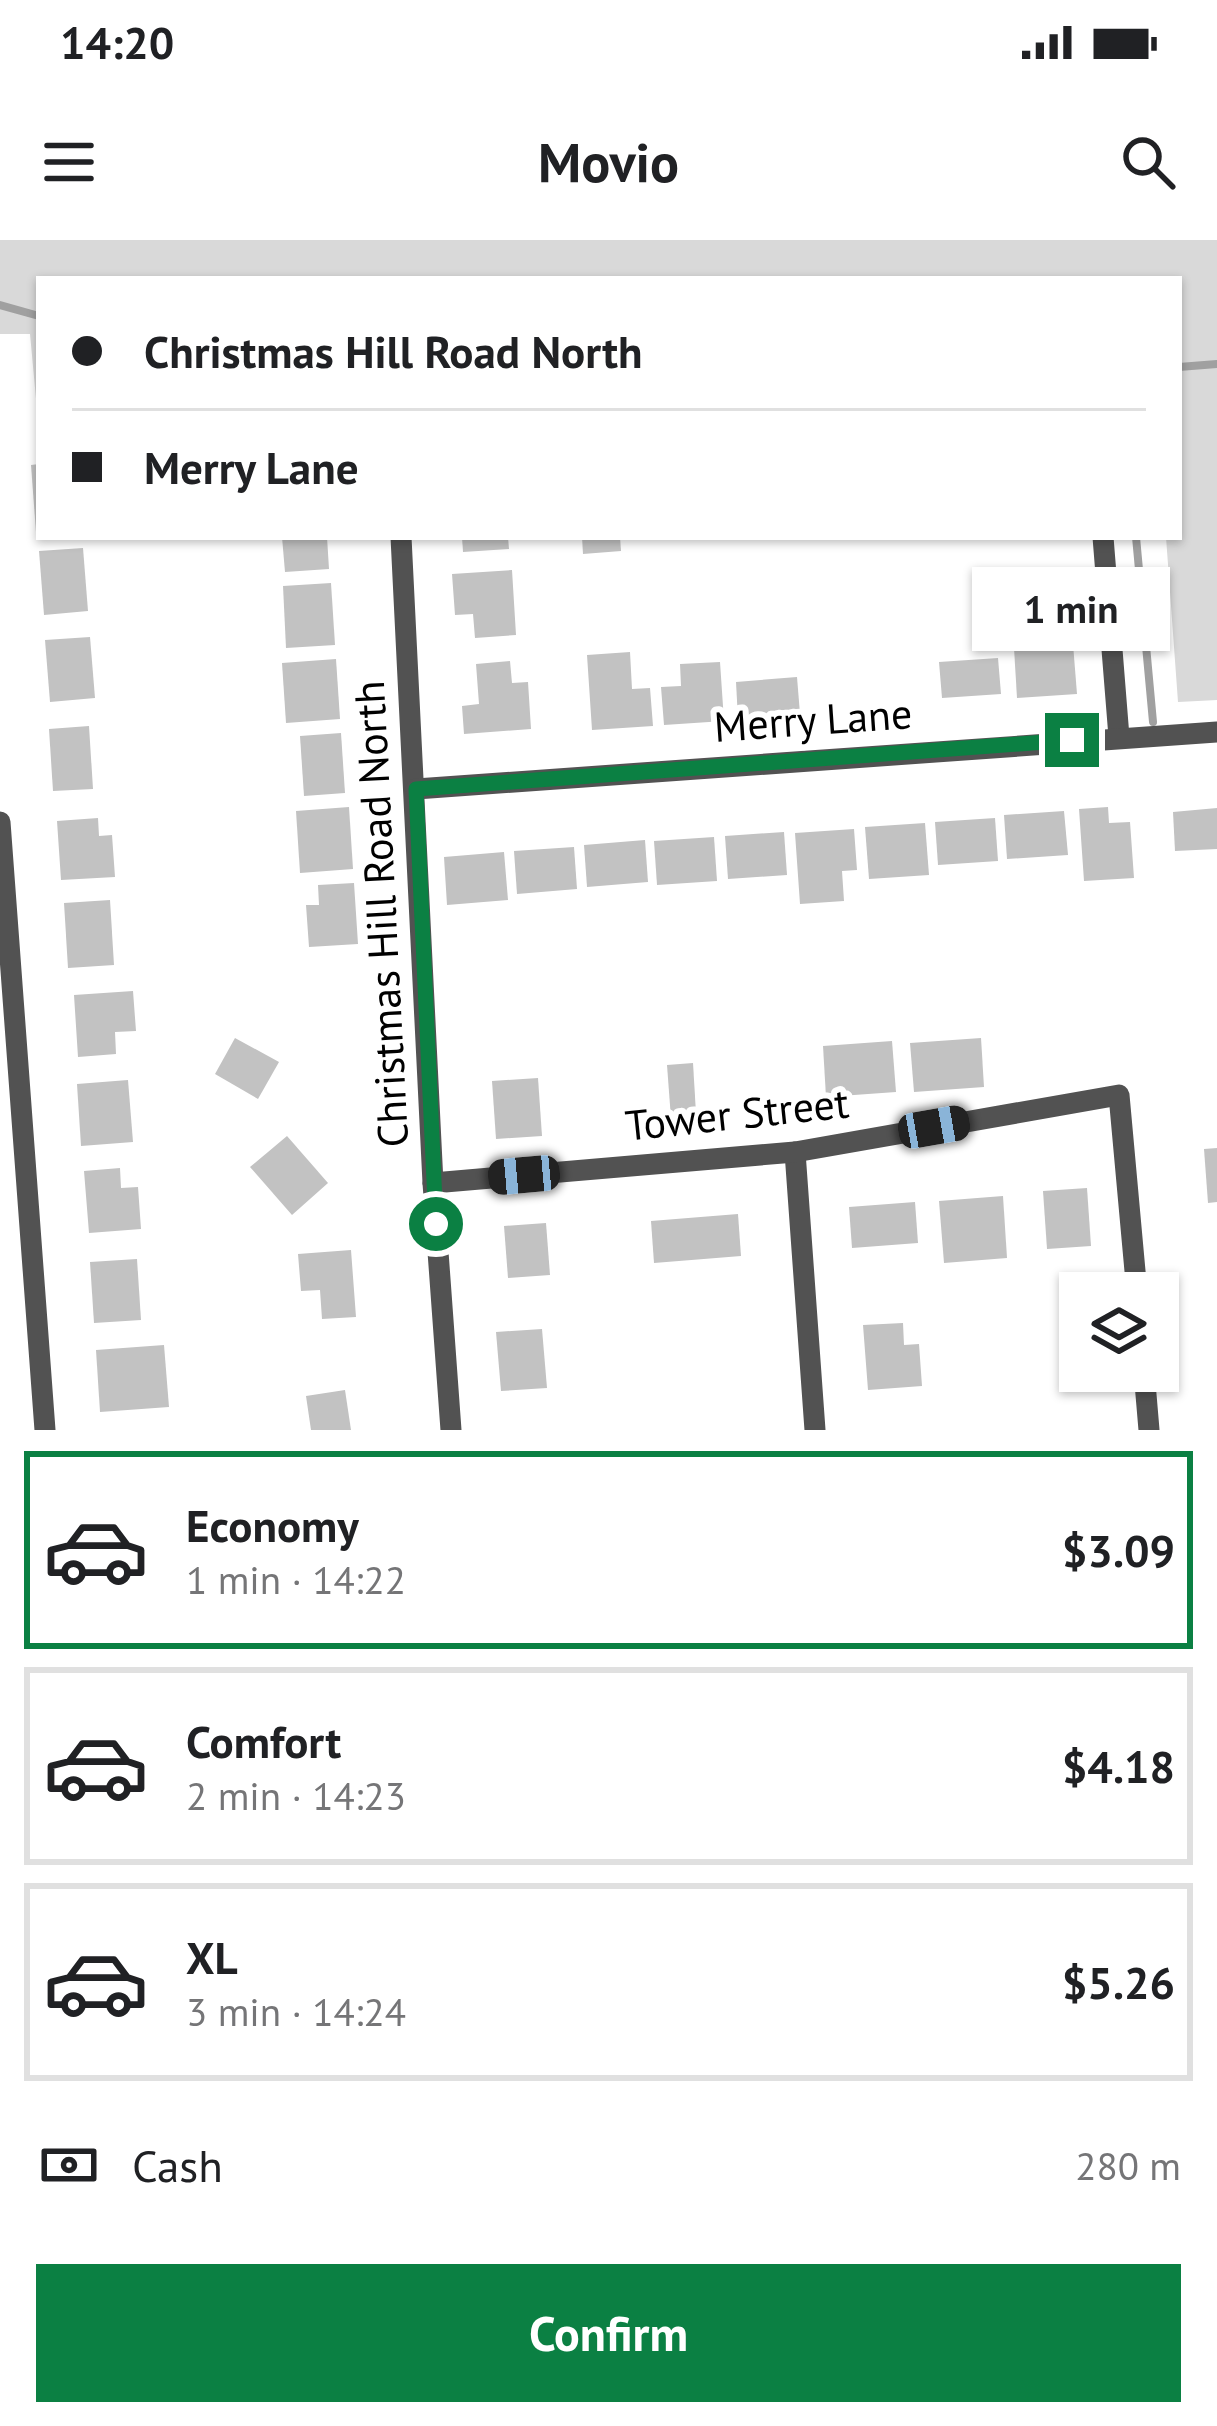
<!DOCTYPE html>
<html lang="en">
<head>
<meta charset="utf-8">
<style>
  :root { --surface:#fff; --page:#f6f6f6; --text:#202124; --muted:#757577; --line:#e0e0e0; --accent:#0b8043 }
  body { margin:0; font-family:"PT Sans",sans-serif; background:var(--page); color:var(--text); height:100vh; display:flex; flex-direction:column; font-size:45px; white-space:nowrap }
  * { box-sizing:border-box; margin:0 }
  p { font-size:39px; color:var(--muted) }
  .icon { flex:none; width:66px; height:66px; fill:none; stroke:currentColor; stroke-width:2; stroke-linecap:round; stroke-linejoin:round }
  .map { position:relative; height:1190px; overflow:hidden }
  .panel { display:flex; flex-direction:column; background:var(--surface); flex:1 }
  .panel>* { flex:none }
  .banner { position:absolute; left:36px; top:36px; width:1146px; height:264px; border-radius:0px; box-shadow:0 3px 9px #0004; display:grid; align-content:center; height:264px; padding:0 36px; background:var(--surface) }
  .fabs { position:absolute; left:1059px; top:1032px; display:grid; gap:24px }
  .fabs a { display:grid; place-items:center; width:120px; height:120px; border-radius:0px; background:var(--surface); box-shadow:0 3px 9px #0004; font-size:60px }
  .end { position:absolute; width:54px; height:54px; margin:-27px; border:15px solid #0b8043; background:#fff; box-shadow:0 0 0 6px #fff }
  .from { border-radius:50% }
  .bubble { position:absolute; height:84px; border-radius:0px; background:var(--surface); box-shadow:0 3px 9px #0004; font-size:39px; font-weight:600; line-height:84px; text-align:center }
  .car { position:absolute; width:36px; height:72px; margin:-36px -18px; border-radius:15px; box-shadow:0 0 9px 3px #0007; background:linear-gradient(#222 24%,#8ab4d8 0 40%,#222 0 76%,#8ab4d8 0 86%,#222 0) }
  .banner b { display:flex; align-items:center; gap:42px; height:114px; font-size:45px }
  .banner b+b { border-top:3px solid var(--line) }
  .banner i { width:30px; height:30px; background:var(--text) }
  ul { padding:21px 0 0; list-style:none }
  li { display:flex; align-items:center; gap:36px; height:198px; margin:0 24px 18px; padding:0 12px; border:6px solid var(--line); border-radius:0px }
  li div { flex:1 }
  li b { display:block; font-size:45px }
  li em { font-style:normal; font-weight:600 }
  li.active { border-color:var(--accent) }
  li>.icon { width:108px; height:108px; stroke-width:1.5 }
  .pay { display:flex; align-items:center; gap:30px; height:132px; padding:0 36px; font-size:45px }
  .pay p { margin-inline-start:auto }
  .button { display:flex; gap:24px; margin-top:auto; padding:24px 36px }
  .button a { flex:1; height:138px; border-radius:0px; background:var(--accent); color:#fff; font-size:48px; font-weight:600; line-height:138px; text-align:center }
  .status { display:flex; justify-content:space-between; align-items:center; height:84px; padding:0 60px; background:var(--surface); direction:ltr }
  .status svg { height:33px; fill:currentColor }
  header { display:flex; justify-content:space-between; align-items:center; height:156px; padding:0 36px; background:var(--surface); font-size:54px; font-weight:600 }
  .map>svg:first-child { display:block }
  .green { fill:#d9d9d9 }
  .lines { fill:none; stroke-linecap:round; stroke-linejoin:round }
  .stream { stroke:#a0a0a0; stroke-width:8 }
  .building { fill:#c2c2c2 }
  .street { stroke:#525252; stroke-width:21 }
  .route { stroke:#0b8043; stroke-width:15 }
  .labels { text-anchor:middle; stroke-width:12; stroke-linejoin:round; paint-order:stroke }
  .street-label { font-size:42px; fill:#000; stroke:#fff }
</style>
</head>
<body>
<div class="status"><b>14:20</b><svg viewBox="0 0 49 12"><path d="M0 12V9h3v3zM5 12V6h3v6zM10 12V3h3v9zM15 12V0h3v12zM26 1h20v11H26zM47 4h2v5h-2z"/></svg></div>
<header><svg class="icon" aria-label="menu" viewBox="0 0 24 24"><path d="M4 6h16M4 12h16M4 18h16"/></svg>Movio<svg class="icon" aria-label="search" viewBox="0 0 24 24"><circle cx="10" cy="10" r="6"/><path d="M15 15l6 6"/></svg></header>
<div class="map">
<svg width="1217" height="1190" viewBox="0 0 1217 1190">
  <rect width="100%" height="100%" fill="#fff"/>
  <path class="green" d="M0,0H1217V460L1178,462L1166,297H1179V39H39V191L30,94H0Z"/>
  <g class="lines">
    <g class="stream">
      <path d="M0,65L39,76"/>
      <path d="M1179,127L1217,124"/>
      <path d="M1136,297L1153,482"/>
    </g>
  </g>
  <g class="building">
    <path d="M39,224V292H36L31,225Z"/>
    <path d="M282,297H327L329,329L285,332Z"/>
    <path d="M462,297H508L509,309L463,312Z"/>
    <path d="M582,297H620L621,311L583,314Z"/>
    <path d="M83,308L88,371L44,375L39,311Z"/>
    <path d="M512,330L516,395L475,398L473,374L455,375L452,334Z"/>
    <path d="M331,343L335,405L286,408L283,346Z"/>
    <path d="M90,397L95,458L50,462L45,400Z"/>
    <path d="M1073,404L1077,454L1017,458L1014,408Z"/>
    <path d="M630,412L632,449L650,448L653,486L592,490L587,415Z"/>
    <path d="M998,418L1001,454L942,458L939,422Z"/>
    <path d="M336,419L340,479L286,483L282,423Z"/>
    <path d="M510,421L512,443L528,442L531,489L464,494L462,466L479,464L476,424Z"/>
    <path d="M720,422L724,481L664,485L661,447L681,446L680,424Z"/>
    <path d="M797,437L800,474L738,479L736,442Z"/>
    <path d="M89,486L93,549L53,551L49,489Z"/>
    <path d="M341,493L345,553L304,556L300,496Z"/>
    <path d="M349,567L353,629L300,633L296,571Z"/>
    <path d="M1108,567L1109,583L1130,582L1134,638L1084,641L1079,569Z"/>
    <path d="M1217,568V609L1175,611L1173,572Z"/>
    <path d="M1064,571L1068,615L1007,619L1004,575Z"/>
    <path d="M98,578L99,596L112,595L115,637L61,640L57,581Z"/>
    <path d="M995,578L998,621L938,625L935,582Z"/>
    <path d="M925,583L929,635L869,639L865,587Z"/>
    <path d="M854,589L857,630L842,631L844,661L800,664L795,593Z"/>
    <path d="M784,592L787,635L728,639L725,596Z"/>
    <path d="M714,597L717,641L657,645L654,601Z"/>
    <path d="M645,600L648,642L587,647L584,605Z"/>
    <path d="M574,607L577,649L517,654L514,611Z"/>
    <path d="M504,612L508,660L447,665L444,617Z"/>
    <path d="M354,643L358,704L309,707L306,665H319L318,645Z"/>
    <path d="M110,660L114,725L68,728L64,663Z"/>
    <path d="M133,751L136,791L115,792L116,814L78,817L74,755Z"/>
    <path d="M235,798L279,822L258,859L215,834Z"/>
    <path d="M981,798L984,847L914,852L910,803Z"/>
    <path d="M892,801L896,852L826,857L823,806Z"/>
    <path d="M693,823L697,890L672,892L667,825Z"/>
    <path d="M538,838L542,896L496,899L492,841Z"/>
    <path d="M128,840L133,902L81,906L77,844Z"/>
    <path d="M287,896L328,943L292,975L250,927Z"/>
    <path d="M1217,908V962L1208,963L1204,909Z"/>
    <path d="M120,928L121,948L138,947L141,989L89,993L84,931Z"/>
    <path d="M1087,948L1091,1006L1047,1009L1043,951Z"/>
    <path d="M1003,956L1007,1018L944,1023L939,961Z"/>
    <path d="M915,962L918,1003L852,1008L849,967Z"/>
    <path d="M738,974L741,1016L654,1023L651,981Z"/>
    <path d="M546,983L550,1035L508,1038L504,986Z"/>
    <path d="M351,1010L356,1077L322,1079L320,1050L301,1051L298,1014Z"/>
    <path d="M137,1019L141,1080L94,1083L90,1022Z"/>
    <path d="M903,1083L904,1105L919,1104L922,1146L868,1150L863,1085Z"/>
    <path d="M542,1089L547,1148L501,1151L496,1092Z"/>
    <path d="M164,1105L169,1167L100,1172L96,1110Z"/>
    <path d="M345,1150L351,1190H311L306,1156Z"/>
  </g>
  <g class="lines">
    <g class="street">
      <path d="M401,297L433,943L451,1190"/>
      <path d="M1103,297L1119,497"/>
      <path d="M416,549L1217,492"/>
      <path d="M0,582L45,1190"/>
      <path d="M795,912L815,1190"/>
      <path d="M433,943L795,912L1119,855L1137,1053"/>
      <path d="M1144,1131L1149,1190"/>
    </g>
  </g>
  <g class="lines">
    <path class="route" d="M436,984L416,549L1072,500"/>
  </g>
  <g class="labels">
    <g class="street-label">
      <text transform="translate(813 480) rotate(-4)" y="15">Merry Lane</text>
      <text transform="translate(381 674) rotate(-93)" y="15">Christmas Hill Road North</text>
      <text transform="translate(737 874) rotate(-6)" y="15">Tower Street</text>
    </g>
  </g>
</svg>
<div class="fabs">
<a><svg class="icon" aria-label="layers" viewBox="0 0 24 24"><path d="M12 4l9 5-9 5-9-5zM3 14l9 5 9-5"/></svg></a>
</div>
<i class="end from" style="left:436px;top:984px"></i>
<i class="end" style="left:1072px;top:500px"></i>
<div class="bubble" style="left:972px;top:327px;width:198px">1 min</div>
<i class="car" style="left:934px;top:887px;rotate:80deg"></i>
<i class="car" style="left:524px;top:935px;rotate:265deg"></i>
<div class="banner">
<b><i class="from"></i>Christmas Hill Road North</b>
<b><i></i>Merry Lane</b>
</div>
</div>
<section class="panel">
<ul>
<li class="active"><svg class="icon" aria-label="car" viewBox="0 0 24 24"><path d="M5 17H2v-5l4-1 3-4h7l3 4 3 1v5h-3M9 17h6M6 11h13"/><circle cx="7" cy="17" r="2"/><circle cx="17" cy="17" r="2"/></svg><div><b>Economy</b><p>1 min · 14:22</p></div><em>$3.09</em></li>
<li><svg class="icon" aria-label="car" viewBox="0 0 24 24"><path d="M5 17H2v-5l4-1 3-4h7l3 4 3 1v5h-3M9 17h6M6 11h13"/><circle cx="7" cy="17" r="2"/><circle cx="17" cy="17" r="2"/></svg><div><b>Comfort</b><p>2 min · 14:23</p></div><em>$4.18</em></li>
<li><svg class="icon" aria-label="car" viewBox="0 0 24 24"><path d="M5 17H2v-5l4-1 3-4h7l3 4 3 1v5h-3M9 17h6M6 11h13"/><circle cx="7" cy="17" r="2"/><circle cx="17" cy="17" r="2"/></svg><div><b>XL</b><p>3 min · 14:24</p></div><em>$5.26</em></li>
</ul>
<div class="pay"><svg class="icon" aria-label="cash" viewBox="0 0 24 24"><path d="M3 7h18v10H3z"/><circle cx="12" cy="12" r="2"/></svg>Cash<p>280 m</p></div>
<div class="button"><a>Confirm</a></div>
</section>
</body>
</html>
